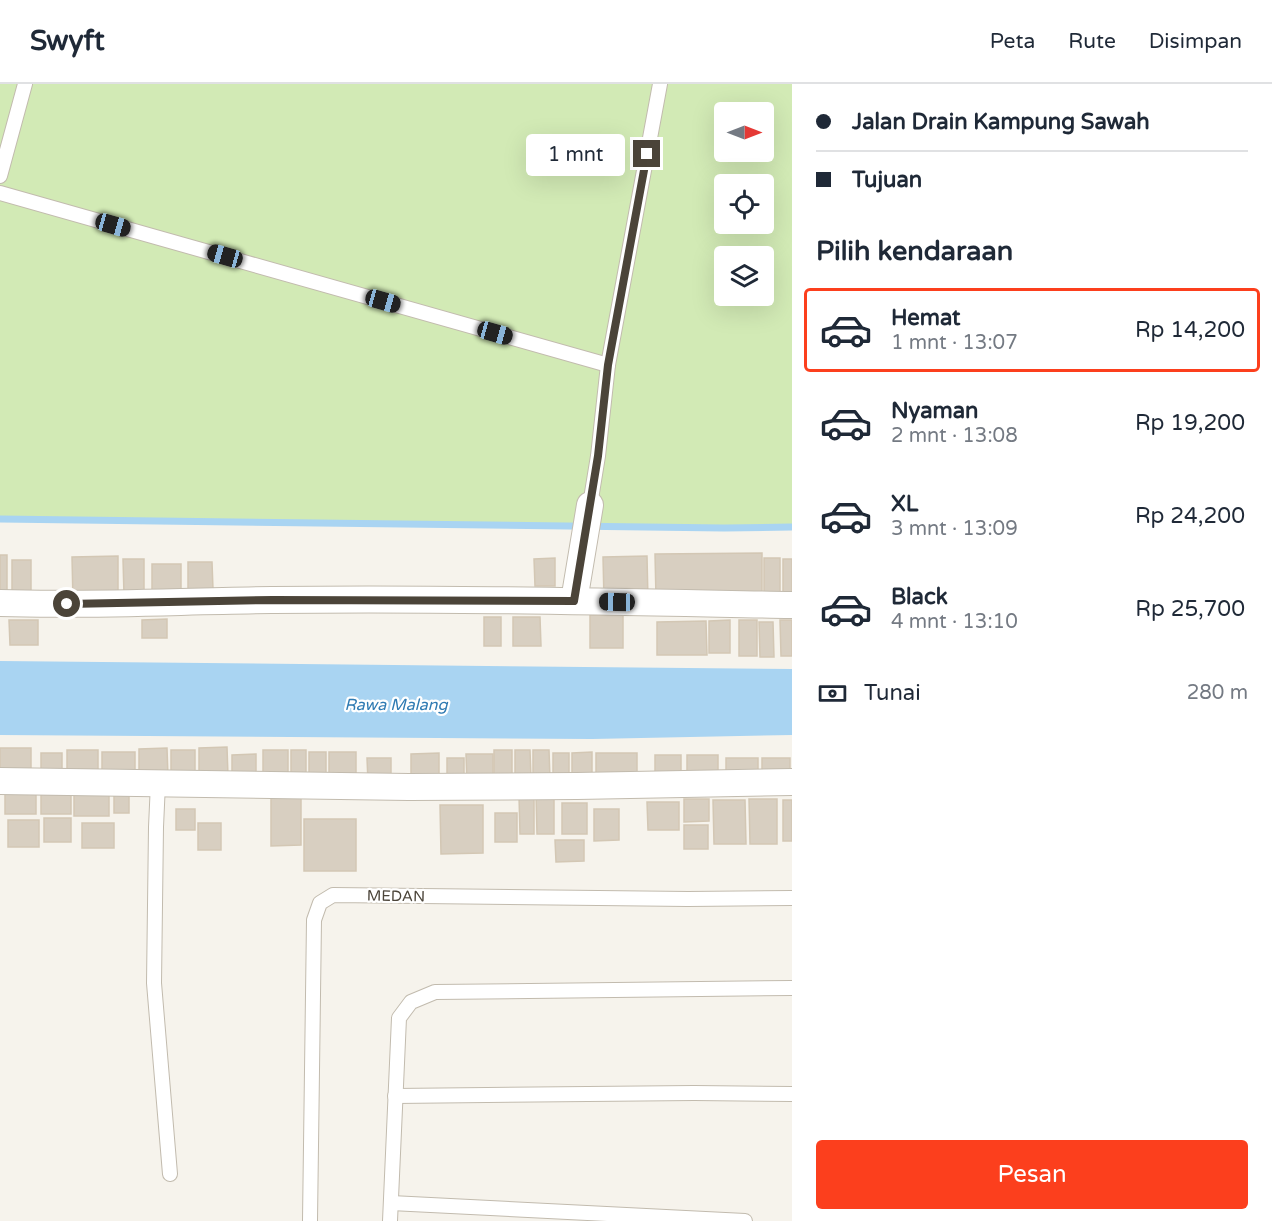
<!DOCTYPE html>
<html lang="id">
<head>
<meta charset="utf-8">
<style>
  :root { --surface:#fff; --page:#f6f6f7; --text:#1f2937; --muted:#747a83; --line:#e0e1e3; --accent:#fc3f1d }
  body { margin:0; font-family:"Varela Round",sans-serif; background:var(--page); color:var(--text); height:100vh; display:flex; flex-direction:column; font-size:22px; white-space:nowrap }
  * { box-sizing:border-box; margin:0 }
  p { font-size:20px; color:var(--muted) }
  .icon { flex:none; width:33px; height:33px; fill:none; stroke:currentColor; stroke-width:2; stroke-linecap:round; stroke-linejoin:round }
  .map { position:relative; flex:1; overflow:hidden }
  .panel { display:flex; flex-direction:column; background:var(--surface); width:480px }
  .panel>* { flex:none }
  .top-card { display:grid; align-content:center; height:132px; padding:0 24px; background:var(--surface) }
  .needle { width:39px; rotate:90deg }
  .buttons { position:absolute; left:714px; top:18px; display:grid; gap:12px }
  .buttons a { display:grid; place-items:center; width:60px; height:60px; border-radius:6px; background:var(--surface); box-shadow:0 6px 24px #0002; font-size:30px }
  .end { position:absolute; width:27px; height:27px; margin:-14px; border:8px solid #4b4439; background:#fff; box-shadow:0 0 0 3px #fff }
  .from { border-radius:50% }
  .bubble { position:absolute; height:42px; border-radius:6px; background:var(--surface); box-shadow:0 6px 24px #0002; font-size:20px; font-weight:600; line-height:42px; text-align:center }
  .car { position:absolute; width:18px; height:36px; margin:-18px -9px; border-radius:8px; box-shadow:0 0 4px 2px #0007; background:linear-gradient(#222 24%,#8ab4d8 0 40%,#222 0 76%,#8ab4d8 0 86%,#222 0) }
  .top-card b { display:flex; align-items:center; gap:21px; height:57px; font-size:22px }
  .top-card b+b { border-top:2px solid var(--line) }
  .top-card i { width:15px; height:15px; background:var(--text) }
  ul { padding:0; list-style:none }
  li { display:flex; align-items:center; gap:18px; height:84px; margin:0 12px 9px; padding:0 12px; border:3px solid transparent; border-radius:6px }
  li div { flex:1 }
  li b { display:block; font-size:22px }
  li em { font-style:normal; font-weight:600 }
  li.active { border-color:var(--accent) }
  li>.icon { width:54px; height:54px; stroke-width:1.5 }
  h2 { padding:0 24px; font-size:27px; line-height:72px }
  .pay { display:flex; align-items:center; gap:15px; height:66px; padding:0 24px; font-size:22px }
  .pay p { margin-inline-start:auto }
  .action { display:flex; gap:12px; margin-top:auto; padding:12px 24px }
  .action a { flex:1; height:69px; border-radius:6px; background:var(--accent); color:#fff; font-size:24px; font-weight:600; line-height:69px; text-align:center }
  header { display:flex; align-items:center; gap:36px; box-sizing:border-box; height:84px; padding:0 30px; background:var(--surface); border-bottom:2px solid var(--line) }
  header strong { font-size:28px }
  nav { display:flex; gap:33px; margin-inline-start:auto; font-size:21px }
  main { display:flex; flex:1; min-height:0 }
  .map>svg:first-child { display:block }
  .green { fill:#d2eab5; fill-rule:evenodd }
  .water { fill:#a9d4f2 }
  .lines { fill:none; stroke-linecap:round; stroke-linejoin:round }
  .stream { stroke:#a9d4f2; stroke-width:7 }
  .building { fill:#d8cfc1; stroke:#d3c7b4; stroke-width:1.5 }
  .service-casing { stroke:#c2bbae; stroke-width:16 }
  .minor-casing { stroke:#c2bbae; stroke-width:28 }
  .service { stroke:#fff; stroke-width:14 }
  .minor { stroke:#fff; stroke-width:26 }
  .route { stroke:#4b4439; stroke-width:8 }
  .labels { text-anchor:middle; stroke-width:4.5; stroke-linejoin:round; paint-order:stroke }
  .street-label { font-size:15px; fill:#4b4439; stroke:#fff }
  .water-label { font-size:16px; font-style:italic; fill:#2e7ab2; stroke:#fff }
</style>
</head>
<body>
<header>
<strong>Swyft</strong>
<nav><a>Peta</a><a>Rute</a><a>Disimpan</a></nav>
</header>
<main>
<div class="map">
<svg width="792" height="1137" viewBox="0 0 792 1137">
  <rect width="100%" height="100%" fill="#f6f3ec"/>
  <path class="green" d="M0,0H792V443L723,444L0,435ZM724,28H764V68H724ZM724,100H764V140H724ZM724,172H764V212H724Z"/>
  <path class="water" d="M0,577L792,585V651L592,655L0,651Z"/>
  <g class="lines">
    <path class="stream" d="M0,435L724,444L792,443"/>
  </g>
  <g class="building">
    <path d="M762,469V513L656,514L655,470Z"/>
    <rect x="0" y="471" width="7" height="41"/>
    <path d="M118,472V516L73,517L72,473Z"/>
    <path d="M647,472L648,516H604L603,473Z"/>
    <path d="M555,474V502H535L534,475Z"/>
    <rect x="764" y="474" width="16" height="40"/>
    <path d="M123,475H144V511H124Z"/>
    <rect x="783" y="475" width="9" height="41"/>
    <rect x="12" y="476" width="19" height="37"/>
    <path d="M188,478H212L213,505H188Z"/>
    <path d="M152,480H181V507L152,508Z"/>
    <rect x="590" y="531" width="33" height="33"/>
    <rect x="484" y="533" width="17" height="29"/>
    <path d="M513,533H540L541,562H513Z"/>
    <path d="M167,535V554H142V536Z"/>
    <path d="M9,536H38V561H10Z"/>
    <path d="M730,536V569H709V537Z"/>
    <rect x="739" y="536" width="18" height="36"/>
    <path d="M780,536H792V572H781Z"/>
    <path d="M706,537L707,571H657V538Z"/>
    <path d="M759,538H773L774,573H760Z"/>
    <path d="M227,663L228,692H199V664Z"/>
    <path d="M0,664H31V688L0,689Z"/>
    <path d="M167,664L168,693H139V665Z"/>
    <rect x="67" y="666" width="31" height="25"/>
    <rect x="171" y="666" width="24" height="27"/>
    <rect x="263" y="666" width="25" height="26"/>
    <rect x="291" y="666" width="15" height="25"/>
    <path d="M494,666H512V697L494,698Z"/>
    <path d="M515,666H530L531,695H515Z"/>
    <path d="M533,666H549L550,695H533Z"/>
    <path d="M102,668H135V694L102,695Z"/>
    <rect x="309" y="668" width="17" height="29"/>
    <rect x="329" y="668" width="27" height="27"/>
    <path d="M592,668V695H572V669Z"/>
    <rect x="41" y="669" width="21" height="23"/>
    <path d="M439,669V698H411V670Z"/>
    <rect x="553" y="669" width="16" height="25"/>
    <rect x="596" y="669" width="41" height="26"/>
    <path d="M256,670V693H232V671Z"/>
    <path d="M466,670H493V698L467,699Z"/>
    <path d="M655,671H681V695L655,696Z"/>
    <path d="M687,671H718V695L687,696Z"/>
    <path d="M367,674H391V698H368Z"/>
    <rect x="447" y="674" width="17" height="22"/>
    <path d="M726,674H758V694L726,695Z"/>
    <rect x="762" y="674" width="28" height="20"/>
    <rect x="114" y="703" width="15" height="26"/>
    <rect x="41" y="704" width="30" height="26"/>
    <rect x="74" y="704" width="35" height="28"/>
    <rect x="5" y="710" width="31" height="20"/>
    <path d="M536,711H554V750H537Z"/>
    <path d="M519,712H534V750H520Z"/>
    <path d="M271,714H301V761L271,762Z"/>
    <path d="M684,715H709V737L684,738Z"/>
    <path d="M749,715H777V760H750Z"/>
    <path d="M713,716H745L746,760H714Z"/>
    <rect x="783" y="716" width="9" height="41"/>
    <path d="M647,718H679V746H648Z"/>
    <rect x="562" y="719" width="25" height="31"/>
    <path d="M440,721H483V769L441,770Z"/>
    <rect x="176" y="725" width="19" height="21"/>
    <path d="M594,725H619V756L594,757Z"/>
    <rect x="495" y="729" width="22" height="29"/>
    <rect x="44" y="734" width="27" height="24"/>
    <rect x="304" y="735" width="52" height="52"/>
    <rect x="8" y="736" width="31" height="27"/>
    <rect x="82" y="739" width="32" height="25"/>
    <rect x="198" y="739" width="23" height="27"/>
    <rect x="684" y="741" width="24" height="24"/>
    <path d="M555,756H584V777L556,778Z"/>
  </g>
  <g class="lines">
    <g class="service-casing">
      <g id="service">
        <path d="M0,92L25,0"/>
        <path d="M0,109L608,281"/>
        <path d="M590,421L598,372L608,281L660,0"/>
        <path d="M158,699L156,743L154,899L170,1090"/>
        <path d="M395,1012L694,1009L792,1010"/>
        <path d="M391,1119L745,1137"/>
        <path d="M310,1137L314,836L320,819L333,811L688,815L792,814"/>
        <path d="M390,1137L399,934L411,918L435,908L792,904"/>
      </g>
    </g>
    <g class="minor-casing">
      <g id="minor">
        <path d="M574,517L590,421"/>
        <path d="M0,519C90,522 181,517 272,516C445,514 619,518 792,521"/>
        <path d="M0,697L409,703L577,702L792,698"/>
      </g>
    </g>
    <use href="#service" class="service"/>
    <use href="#minor" class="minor"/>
  </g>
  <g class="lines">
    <path class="route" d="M67,520L273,516L574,517L598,372L608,281L647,70"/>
  </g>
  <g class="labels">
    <g class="street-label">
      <text transform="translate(396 812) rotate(1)" y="5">MEDAN</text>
    </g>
    <g class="water-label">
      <text x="396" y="626">Rawa Malang</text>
    </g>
  </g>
</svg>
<div class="buttons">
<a><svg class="needle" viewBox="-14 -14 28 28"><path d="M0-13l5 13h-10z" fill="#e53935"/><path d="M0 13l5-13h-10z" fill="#747a83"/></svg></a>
<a><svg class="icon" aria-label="locate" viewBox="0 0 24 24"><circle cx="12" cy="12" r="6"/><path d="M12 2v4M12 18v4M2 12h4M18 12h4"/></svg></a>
<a><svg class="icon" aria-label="layers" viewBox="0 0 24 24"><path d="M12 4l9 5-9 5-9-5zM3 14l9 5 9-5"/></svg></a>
</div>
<i class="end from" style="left:67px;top:520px"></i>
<i class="end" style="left:647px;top:70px"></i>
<div class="bubble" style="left:526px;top:50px;width:99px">1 mnt</div>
<i class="car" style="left:113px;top:141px;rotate:106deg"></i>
<i class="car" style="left:225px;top:172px;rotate:286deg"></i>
<i class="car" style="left:383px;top:217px;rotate:106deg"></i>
<i class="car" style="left:495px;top:249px;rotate:106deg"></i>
<i class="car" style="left:617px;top:518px;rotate:271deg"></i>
</div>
<section class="panel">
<div class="top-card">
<b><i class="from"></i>Jalan Drain Kampung Sawah</b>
<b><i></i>Tujuan</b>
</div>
<h2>Pilih kendaraan</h2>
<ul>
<li class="active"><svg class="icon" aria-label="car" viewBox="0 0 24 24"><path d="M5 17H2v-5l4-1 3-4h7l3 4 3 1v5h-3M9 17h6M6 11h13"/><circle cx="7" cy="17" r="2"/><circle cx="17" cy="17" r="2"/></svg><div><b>Hemat</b><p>1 mnt · 13:07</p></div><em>Rp 14,200</em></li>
<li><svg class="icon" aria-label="car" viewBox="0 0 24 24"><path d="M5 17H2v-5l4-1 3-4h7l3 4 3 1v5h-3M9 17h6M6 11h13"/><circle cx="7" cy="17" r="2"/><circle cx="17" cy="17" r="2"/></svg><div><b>Nyaman</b><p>2 mnt · 13:08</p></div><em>Rp 19,200</em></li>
<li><svg class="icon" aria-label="car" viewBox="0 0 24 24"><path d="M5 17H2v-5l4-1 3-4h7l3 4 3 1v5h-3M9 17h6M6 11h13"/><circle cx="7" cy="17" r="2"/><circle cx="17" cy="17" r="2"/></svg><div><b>XL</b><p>3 mnt · 13:09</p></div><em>Rp 24,200</em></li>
<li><svg class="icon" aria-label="car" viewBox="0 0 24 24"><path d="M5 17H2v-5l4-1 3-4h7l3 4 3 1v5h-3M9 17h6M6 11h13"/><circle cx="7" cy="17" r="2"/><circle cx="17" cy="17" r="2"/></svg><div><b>Black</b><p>4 mnt · 13:10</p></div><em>Rp 25,700</em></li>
</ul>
<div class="pay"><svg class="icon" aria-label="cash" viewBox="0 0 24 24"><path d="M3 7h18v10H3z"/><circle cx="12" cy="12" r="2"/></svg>Tunai<p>280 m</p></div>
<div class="action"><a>Pesan</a></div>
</section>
</main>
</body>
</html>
